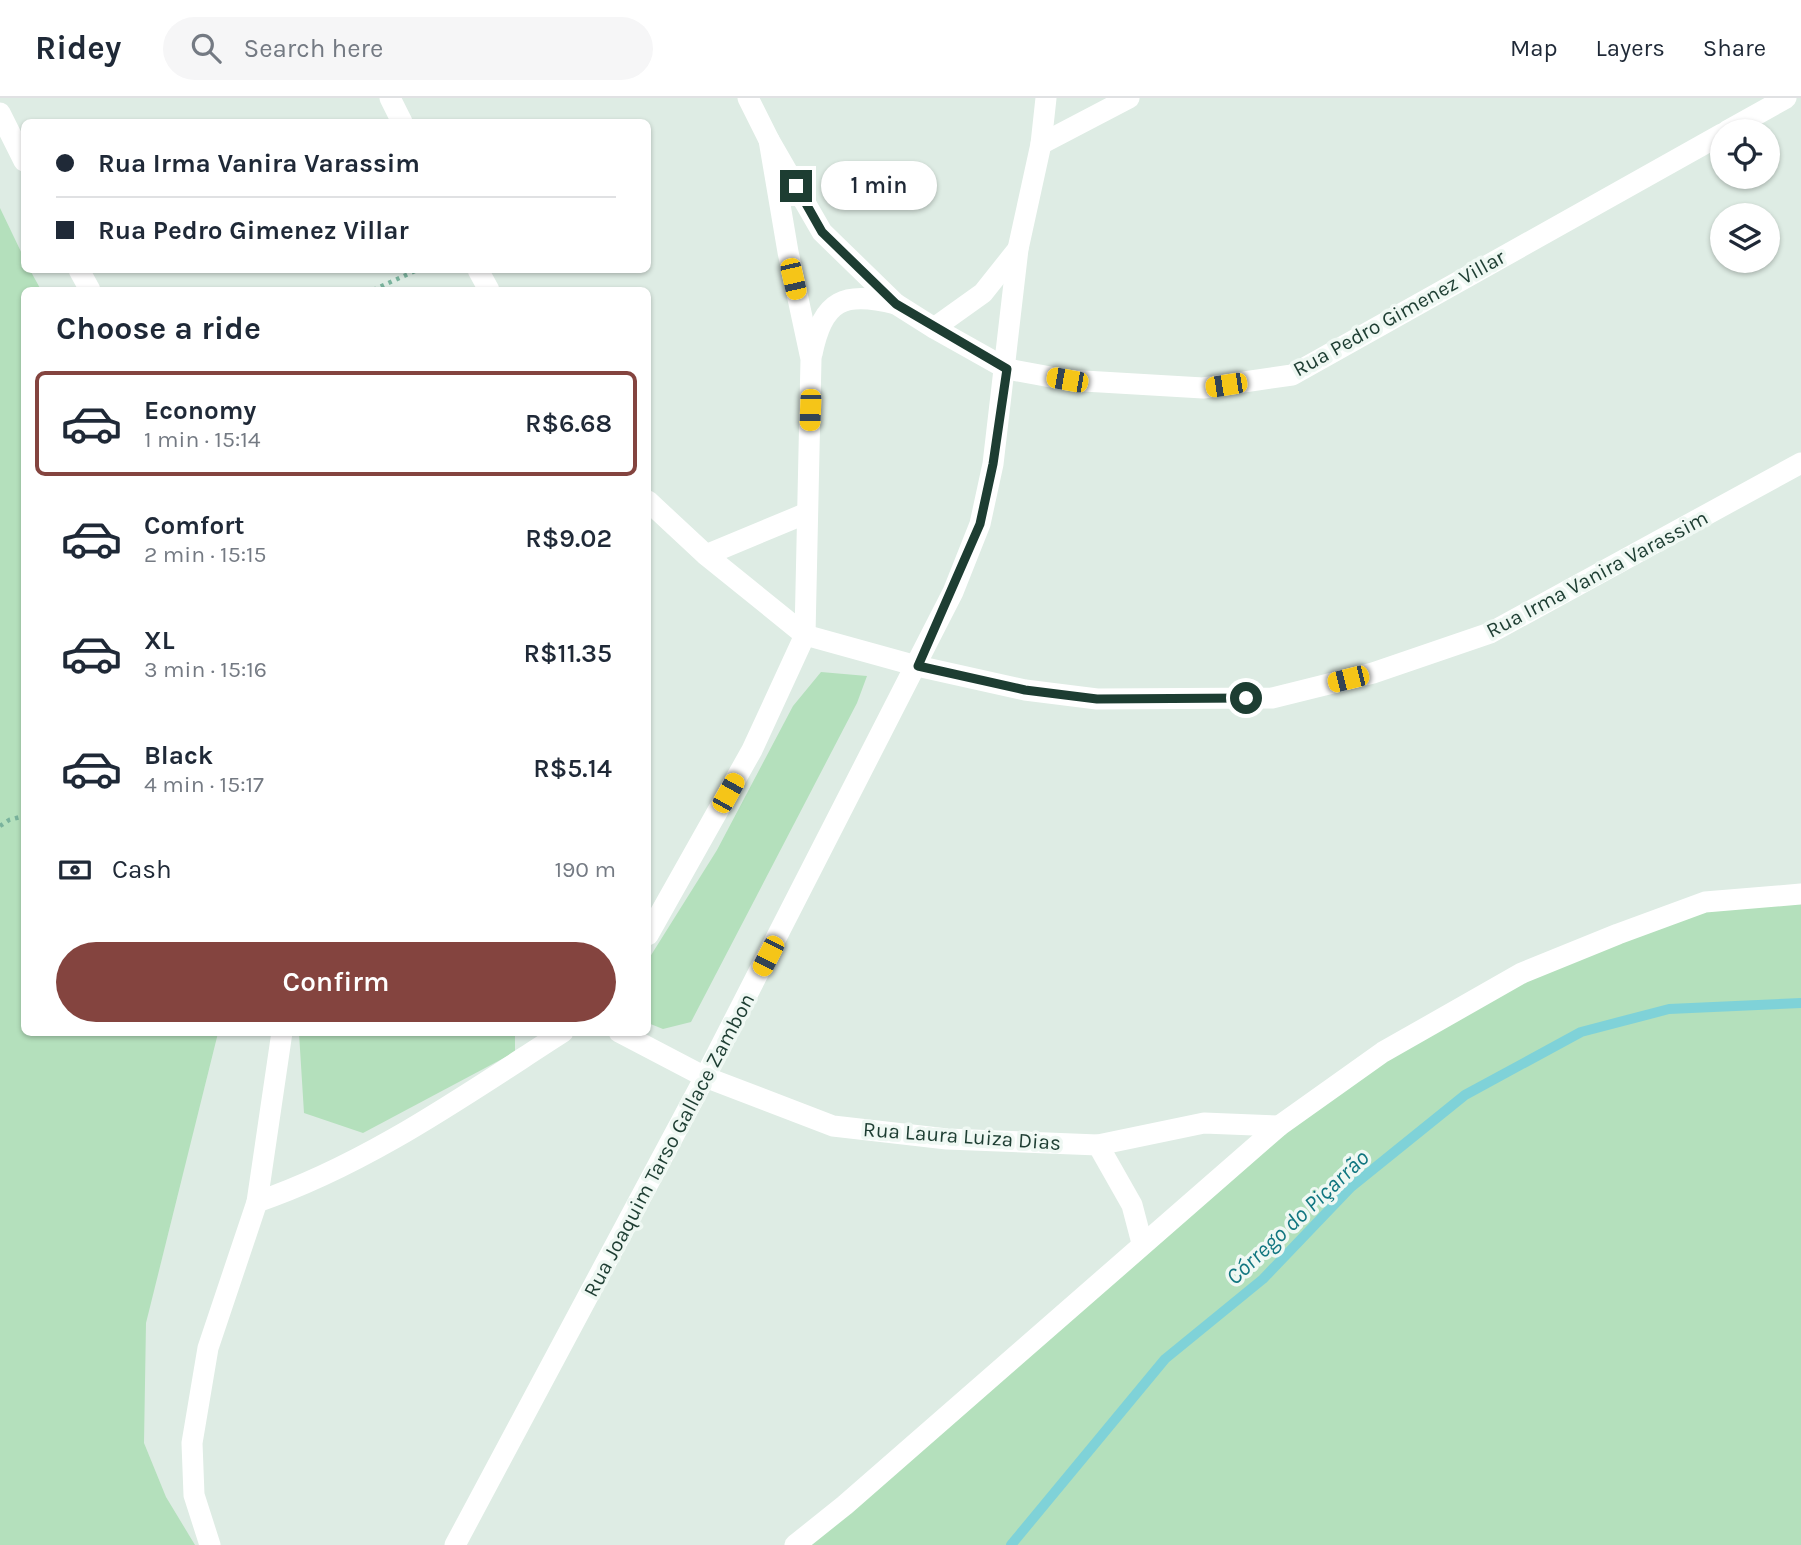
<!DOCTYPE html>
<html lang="en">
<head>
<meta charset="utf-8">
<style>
  :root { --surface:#fff; --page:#f6f6f7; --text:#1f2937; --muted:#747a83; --line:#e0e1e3; --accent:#84443f }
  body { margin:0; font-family:Karla,sans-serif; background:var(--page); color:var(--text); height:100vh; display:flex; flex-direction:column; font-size:26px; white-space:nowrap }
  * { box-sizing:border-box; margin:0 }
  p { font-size:23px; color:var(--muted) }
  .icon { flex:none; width:38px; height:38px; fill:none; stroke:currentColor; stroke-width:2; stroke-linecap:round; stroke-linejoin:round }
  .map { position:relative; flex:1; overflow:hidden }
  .details { position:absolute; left:21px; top:189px; width:630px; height:749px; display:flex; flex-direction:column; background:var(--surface); border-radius:10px; box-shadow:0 2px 5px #0004 }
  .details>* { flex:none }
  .top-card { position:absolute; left:21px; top:21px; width:630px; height:154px; border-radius:10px; box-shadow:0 2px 5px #0004; display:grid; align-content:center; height:154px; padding:0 35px; background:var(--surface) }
  .controls { position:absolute; left:1710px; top:21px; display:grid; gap:14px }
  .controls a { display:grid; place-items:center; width:70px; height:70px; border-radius:50%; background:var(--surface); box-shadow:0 2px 5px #0004; font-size:35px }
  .end { position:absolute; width:32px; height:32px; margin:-16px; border:9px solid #1d3d32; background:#fff; box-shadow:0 0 0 4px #fff }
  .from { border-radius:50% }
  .bubble { position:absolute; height:49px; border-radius:24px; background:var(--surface); box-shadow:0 2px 5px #0004; font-size:23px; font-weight:600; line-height:49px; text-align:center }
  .car { position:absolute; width:21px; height:42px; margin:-21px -10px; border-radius:9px; box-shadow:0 0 5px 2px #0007; background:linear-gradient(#f5c518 24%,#345 0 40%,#f5c518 0 76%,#345 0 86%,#f5c518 0) }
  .top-card b { display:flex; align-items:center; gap:24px; height:66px; font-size:26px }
  .top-card b+b { border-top:2px solid var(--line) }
  .top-card i { width:18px; height:18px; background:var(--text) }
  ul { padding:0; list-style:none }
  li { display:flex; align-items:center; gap:21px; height:105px; margin:0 14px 10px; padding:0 21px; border:4px solid transparent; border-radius:10px }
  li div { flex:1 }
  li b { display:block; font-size:26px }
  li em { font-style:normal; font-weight:600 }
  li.current { border-color:var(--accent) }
  li>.icon { width:63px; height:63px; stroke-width:1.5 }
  h2 { padding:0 35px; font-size:32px; line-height:84px }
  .pay { display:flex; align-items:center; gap:18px; height:77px; padding:0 35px; font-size:26px }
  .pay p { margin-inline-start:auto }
  .action { display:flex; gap:14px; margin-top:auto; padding:14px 35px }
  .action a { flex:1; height:80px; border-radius:42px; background:var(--accent); color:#fff; font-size:28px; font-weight:600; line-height:80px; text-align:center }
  header { display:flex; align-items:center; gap:42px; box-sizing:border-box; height:98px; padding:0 35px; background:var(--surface); border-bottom:2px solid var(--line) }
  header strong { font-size:33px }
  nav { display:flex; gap:38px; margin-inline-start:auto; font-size:24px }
  .search { width:490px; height:63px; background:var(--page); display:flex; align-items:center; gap:18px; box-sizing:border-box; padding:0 24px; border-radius:38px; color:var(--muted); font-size:26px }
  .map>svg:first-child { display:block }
  .green { fill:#b4e0bc }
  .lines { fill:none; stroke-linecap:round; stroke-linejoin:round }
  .stream { stroke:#7fd2d8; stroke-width:10 }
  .path { stroke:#7ab39d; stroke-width:4.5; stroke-dasharray:3.5 5; stroke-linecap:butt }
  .street { stroke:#fff; stroke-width:21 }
  .route { stroke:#1d3d32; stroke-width:9 }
  .labels { text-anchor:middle; stroke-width:7; stroke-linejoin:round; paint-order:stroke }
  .street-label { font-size:21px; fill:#1d3d32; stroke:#eff8f3 }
  .water-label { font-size:23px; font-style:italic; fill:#117680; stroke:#eff8f3 }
</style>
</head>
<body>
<header>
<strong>Ridey</strong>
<div class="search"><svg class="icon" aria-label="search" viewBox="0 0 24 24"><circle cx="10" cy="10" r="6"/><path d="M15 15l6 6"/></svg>Search here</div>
<nav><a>Map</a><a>Layers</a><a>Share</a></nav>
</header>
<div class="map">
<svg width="1801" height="1447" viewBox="0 0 1801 1447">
  <rect width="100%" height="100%" fill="#deece4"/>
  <g class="green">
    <path d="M0,110L24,160V172H30L41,192H24V934L218,935L146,1225L144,1345L166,1399L195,1447H0Z"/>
    <path d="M821,574L867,578L857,605L691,924L663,931L648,925V862L717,752L793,608Z"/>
    <path d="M1801,796V1447H795L1279,1028L1522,875L1705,804Z"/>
    <path d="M299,935H515V954L363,1035L304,1015Z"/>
  </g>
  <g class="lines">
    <path class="stream" d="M1011,1447L1165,1261L1263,1181L1351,1089L1465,997L1581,934L1669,911L1801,905"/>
    <g class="path">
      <path d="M373,192L417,172"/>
      <path d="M0,728L9,722L24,718"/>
    </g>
    <g class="street">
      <path d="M390,0L402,24"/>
      <path d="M0,15L24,63"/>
      <path d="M1727,33L1786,0"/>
      <path d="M769,42L822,134L896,206L934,230L1007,271L1067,282L1203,290L1292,277L1722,36"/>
      <path d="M1041,46L1129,0"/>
      <path d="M79,172L90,192"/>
      <path d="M478,172L489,192"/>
      <path d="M934,230L983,195L1018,151"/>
      <path d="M812,256C823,201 844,193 896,206"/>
      <path d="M648,403L706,457L805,537L917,568L1025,592L1097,601L1272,600L1373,575L1490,535L1801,365"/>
      <path d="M706,457L807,415"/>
      <path d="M648,837L752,652L805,537L811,261L788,154L769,42L748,0"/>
      <path d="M619,934L705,979L833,1028L947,1041L1098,1047L1204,1025L1279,1028"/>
      <path d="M1098,1047L1132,1107L1142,1145"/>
      <path d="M257,1104C368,1066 465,997 563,934"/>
      <path d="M210,1447L194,1397L192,1345L208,1250L257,1104L282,934"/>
      <path d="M455,1447L705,979L953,494L980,426L993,366L1018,151L1041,46L1046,0"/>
      <path d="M795,1447L845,1407L1279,1028L1383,954L1522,875L1618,836L1705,804L1801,796"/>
    </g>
  </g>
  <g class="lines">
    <path class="route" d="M796,88L822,134L896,206L1007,271L993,366L980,426L918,568L1025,592L1097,601L1246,600"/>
  </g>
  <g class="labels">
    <g class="street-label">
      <text transform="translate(1399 215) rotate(-29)" y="7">Rua Pedro Gimenez Villar</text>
      <text transform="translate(1597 476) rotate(-28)" y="7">Rua Irma Vanira Varassim</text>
      <text transform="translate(962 1038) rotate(4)" y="7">Rua Laura Luiza Dias</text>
      <text transform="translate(669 1047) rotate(-62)" y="7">Rua Joaquim Tarso Gallace Zambon</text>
    </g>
    <g class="water-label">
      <text transform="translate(1297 1119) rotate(-43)" y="8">Córrego do Piçarrão</text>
    </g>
  </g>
</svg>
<div class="controls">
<a><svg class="icon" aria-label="locate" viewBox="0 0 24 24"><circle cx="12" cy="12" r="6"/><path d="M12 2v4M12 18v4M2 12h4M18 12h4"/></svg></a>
<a><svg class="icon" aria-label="layers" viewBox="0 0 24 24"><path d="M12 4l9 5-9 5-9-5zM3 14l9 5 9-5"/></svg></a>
</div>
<i class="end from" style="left:1246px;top:600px"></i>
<i class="end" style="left:796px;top:88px"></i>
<div class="bubble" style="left:821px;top:63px;width:116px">1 min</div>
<i class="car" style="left:793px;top:181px;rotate:167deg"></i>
<i class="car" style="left:1067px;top:282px;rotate:280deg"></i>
<i class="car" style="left:1226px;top:287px;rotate:261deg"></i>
<i class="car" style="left:810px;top:312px;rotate:182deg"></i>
<i class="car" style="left:1348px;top:581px;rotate:256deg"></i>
<i class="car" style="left:728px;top:695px;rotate:29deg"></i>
<i class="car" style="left:768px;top:858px;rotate:207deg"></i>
<div class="top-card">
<b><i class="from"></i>Rua Irma Vanira Varassim</b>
<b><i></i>Rua Pedro Gimenez Villar</b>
</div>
<section class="details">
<h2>Choose a ride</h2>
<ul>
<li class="current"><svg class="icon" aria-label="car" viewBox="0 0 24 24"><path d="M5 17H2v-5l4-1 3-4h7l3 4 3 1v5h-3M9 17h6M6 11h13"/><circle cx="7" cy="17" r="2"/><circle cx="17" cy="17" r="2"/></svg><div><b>Economy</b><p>1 min · 15:14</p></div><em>R$6.68</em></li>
<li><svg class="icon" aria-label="car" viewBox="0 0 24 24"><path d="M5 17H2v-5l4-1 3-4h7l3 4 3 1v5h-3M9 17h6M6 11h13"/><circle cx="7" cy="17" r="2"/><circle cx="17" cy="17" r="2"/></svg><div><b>Comfort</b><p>2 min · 15:15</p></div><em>R$9.02</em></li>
<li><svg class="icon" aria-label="car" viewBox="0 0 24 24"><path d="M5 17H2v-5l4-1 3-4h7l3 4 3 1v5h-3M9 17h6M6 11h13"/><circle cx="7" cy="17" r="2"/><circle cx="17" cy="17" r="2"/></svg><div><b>XL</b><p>3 min · 15:16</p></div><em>R$11.35</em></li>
<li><svg class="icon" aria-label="car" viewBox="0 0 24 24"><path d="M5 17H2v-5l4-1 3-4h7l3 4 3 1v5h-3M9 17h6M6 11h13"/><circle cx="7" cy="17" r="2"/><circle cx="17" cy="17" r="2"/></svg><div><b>Black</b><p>4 min · 15:17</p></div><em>R$5.14</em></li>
</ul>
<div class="pay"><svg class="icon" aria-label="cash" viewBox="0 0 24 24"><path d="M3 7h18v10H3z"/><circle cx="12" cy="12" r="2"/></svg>Cash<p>190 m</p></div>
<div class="action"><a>Confirm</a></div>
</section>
</div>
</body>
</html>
